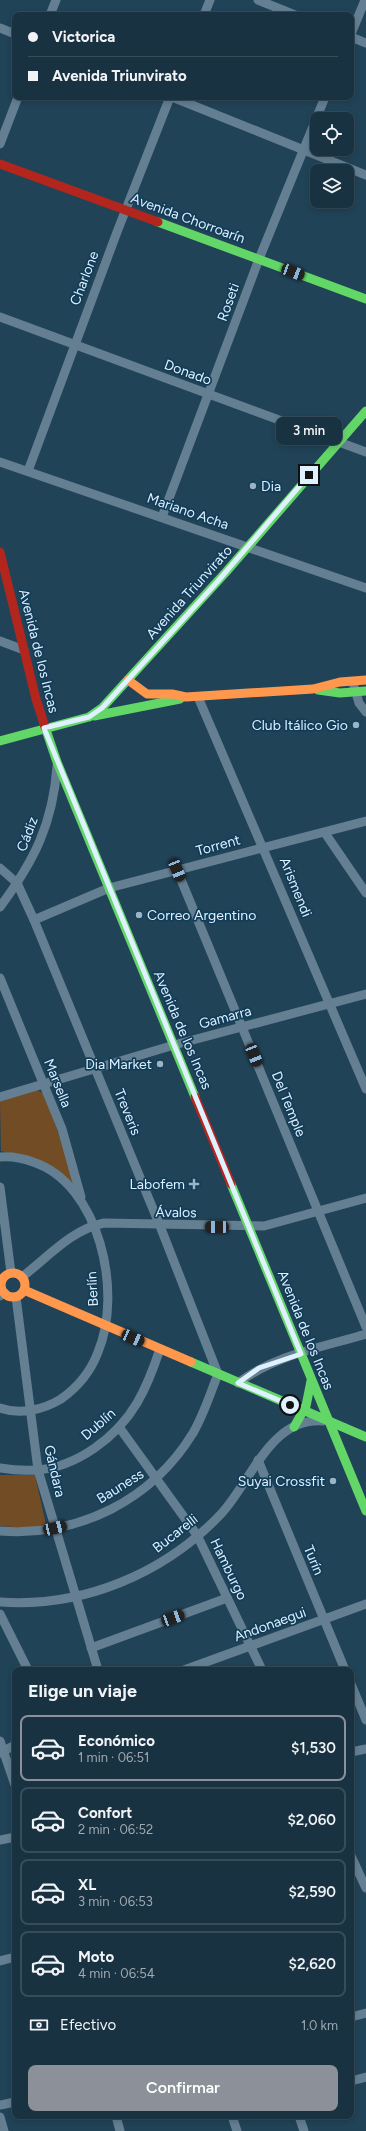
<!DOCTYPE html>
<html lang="es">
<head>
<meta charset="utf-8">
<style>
  :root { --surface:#193241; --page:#263e4c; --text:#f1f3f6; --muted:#9faab1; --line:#374d5a; --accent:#8c9099 }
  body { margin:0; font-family:Figtree,sans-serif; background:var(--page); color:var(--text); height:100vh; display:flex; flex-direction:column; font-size:15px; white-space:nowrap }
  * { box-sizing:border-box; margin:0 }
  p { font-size:13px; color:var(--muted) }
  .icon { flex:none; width:22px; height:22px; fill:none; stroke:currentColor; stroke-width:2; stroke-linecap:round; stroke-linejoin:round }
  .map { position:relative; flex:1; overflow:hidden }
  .drawer { position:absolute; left:12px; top:1667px; width:342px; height:452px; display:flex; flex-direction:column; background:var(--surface); border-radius:8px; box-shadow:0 2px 6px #0003,0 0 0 1px var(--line) }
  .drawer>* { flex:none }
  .hud { position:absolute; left:12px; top:12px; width:342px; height:88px; border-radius:8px; box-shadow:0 2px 6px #0003,0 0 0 1px var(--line); display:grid; align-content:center; height:88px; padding:0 16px; background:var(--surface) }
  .buttons { position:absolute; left:310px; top:112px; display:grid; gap:8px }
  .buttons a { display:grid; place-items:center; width:44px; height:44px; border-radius:8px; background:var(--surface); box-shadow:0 2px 6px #0003,0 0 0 1px var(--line); font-size:20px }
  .end { position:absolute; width:18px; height:18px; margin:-9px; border:5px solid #dff0fe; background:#111; box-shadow:0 0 0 2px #111 }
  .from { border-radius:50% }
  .bubble { position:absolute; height:28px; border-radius:8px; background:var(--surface); box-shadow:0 2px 6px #0003,0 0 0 1px var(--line); font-size:13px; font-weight:600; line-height:28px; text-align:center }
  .car { position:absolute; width:12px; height:24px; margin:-12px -6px; border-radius:5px; box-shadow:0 0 3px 1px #0007; background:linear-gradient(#222 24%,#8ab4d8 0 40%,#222 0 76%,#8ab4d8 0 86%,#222 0) }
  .hud b { display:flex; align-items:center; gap:14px; height:38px; font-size:15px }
  .hud b+b { border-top:1px solid var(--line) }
  .hud i { width:10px; height:10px; background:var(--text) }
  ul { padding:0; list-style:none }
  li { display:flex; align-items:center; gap:12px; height:66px; margin:0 8px 6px; padding:0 8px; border:2px solid var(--line); border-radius:8px }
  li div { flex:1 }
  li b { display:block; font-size:15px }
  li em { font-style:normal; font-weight:600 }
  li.current { border-color:var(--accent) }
  li>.icon { width:36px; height:36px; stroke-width:1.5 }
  h2 { padding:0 16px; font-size:18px; line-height:48px }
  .pay { display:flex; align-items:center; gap:10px; height:44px; padding:0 16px; font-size:15px }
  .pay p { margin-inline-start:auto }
  .cta { display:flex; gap:8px; margin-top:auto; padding:8px 16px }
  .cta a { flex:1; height:46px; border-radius:8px; background:var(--accent); color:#fff; font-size:16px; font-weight:600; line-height:46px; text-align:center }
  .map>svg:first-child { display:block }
  .green { fill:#724c25 }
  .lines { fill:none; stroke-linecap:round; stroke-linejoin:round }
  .street { stroke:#647f92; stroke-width:9 }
  .fast { stroke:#63d668; stroke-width:9 }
  .slow { stroke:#ff974d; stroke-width:9 }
  .jam { stroke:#b3261e; stroke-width:9 }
  .route { stroke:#dff0fe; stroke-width:5 }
  .poi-dot { fill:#9cb3c4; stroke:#123d59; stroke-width:1.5 }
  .labels { text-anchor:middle; stroke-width:3.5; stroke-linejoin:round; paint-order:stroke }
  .street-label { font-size:14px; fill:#dff0fe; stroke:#123d59 }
  .poi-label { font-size:14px; fill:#dff0fe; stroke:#123d59; text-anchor:end }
</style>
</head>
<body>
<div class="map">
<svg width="366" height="2131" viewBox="0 0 366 2131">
  <rect width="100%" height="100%" fill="#214357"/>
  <g class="green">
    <path d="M35,1089L45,1094L74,1179L71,1182L22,1156L1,1151L0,1101Z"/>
    <path d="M0,1475H35L46,1525L27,1528L0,1526Z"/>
  </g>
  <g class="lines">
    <g class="street">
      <path d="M258,0L295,15"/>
      <path d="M50,15L56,0"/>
      <path d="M204,15L210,0"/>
      <path d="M0,28L15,34"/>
      <path d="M351,34L365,0"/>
      <path d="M351,37L366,43"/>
      <path d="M172,97L366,175"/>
      <path d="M0,144L18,97"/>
      <path d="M0,317L366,452"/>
      <path d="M0,462L366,588"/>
      <path d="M28,471L117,232L170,97"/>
      <path d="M162,517L259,259L325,97"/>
      <path d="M0,641L24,650"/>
      <path d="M354,686L359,703L366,712"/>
      <path d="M198,697L366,1089"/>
      <path d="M325,833L366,893"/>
      <path d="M0,868L17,883L34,920L160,1226L218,1374C210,1394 204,1414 193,1433C152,1500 79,1537 0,1531"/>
      <path d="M177,870L366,1327"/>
      <path d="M0,907C34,861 53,824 57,766"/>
      <path d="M34,920L109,888L366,821"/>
      <path d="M0,978L62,1129L81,1197"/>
      <path d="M0,1097L174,1045L366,994"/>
      <path d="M0,1157C11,1156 22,1158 33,1162C100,1184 123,1293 98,1352C91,1371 78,1387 61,1399C43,1410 20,1415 0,1408"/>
      <path d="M0,1187L11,1273"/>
      <path d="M22,1277C47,1258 72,1229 104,1223L264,1226L366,1198"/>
      <path d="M0,1296L5,1293"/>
      <path d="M16,1297L38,1470L98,1670"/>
      <path d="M238,1383C275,1355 323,1347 366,1334"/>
      <path d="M119,1427L197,1535L262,1670"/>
      <path d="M258,1460L345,1670"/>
      <path d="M0,1468C12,1470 24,1471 37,1470C77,1467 117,1437 137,1403C147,1386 154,1367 160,1349"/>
      <path d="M0,1602C82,1608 164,1574 221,1514C251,1482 270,1417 323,1421"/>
      <path d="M0,1614L28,1670"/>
      <path d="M91,1648L227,1598"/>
      <path d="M184,1670L366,1604"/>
      <path d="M351,1684L366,1720"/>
      <path d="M0,1741L15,1785"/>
      <path d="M351,1752L366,1749"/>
      <path d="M0,1753L15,1745"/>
      <path d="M0,1840L15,1837"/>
      <path d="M351,1856L366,1888"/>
      <path d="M0,1961L15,1957"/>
      <path d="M351,2017L366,2013"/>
      <path d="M351,2081L366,2077"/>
      <path d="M0,2105L15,2102"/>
      <path d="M116,2116L120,2131"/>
      <path d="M232,2116L237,2131"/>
      <path d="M299,2116L304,2131"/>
      <path d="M0,2117L4,2131"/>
    </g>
    <g class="fast">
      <path d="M158,222L366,299"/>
      <path d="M318,690L340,693L366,691"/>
      <path d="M94,716L180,699"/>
      <path d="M45,727L57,762L195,1097"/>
      <path d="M0,741L89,717L102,708L226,572L366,411"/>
      <path d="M231,1184L366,1511"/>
      <path d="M191,1362L366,1437"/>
      <path d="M294,1427L306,1406L311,1381"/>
    </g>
    <g class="slow">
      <path d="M128,680L147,694H172L186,697L313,689L340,682L366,680"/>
      <circle cx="13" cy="1285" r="12"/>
      <path d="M24,1290L191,1362"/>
    </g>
    <g class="jam">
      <path d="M0,164L158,222"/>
      <path d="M0,552L36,699L45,727"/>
      <path d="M195,1097L231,1184"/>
    </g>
  </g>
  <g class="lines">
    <path class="route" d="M290,1405L238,1383L259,1368L301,1354L44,728L89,717L102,708L218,581L309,475"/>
  </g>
  <g class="poi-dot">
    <circle cx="253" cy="486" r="4"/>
    <circle cx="356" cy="725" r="4"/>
    <circle cx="139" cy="915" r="4"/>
    <circle cx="160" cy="1064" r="4"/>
    <path d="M192 1178h4v4h4v4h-4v4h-4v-4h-4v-4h4z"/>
    <circle cx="333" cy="1481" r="4"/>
  </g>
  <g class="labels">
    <g class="street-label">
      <text transform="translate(188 218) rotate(20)" y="5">Avenida Chorroarín</text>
      <text transform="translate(84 278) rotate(-69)" y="5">Charlone</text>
      <text transform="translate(228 302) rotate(-70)" y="5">Roseti</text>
      <text transform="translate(188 372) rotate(20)" y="5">Donado</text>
      <text transform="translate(188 511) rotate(19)" y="5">Mariano Acha</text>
      <text transform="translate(189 592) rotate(-48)" y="5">Avenida Triunvirato</text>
      <text transform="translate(39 651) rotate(76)" y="5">Avenida de los Incas</text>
      <text transform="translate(27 834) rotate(-69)" y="5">Cádiz</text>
      <text transform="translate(218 845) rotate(-15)" y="5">Torrent</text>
      <text transform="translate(296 887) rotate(68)" y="5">Arismendi</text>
      <text transform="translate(225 1017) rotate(-15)" y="5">Gamarra</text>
      <text transform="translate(183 1030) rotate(67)" y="5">Avenida de los Incas</text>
      <text transform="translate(58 1083) rotate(68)" y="5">Marsella</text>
      <text transform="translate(289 1104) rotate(68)" y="5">Del Temple</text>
      <text transform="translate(128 1112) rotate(68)" y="5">Treveris</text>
      <text transform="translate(176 1212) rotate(1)" y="5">Ávalos</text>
      <text transform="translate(92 1289) rotate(-93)" y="5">Berlín</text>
      <text transform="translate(306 1330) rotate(68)" y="5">Avenida de los Incas</text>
      <text transform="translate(98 1424) rotate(-41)" y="5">Dublín</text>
      <text transform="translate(55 1471) rotate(77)" y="5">Gándara</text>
      <text transform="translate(120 1486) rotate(-32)" y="5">Bauness</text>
      <text transform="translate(175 1533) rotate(-38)" y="5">Bucarelli</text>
      <text transform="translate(314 1560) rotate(68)" y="5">Turín</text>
      <text transform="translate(229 1569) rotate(64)" y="5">Hamburgo</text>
      <text transform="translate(270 1624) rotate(-20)" y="5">Andonaegui</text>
    </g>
    <g class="poi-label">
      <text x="261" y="491" text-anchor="start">Dia</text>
      <text x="348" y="730">Club Itálico Gio</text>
      <text x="147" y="920" text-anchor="start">Correo Argentino</text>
      <text x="152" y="1069">Dia Market</text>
      <text x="185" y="1189">Labofem</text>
      <text x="325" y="1486">Suyai Crossfit</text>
    </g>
  </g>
</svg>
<div class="buttons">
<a><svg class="icon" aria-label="locate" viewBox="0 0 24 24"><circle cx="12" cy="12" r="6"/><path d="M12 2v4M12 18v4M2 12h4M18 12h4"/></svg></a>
<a><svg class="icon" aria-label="layers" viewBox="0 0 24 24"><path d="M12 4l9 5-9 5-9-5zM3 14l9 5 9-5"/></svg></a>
</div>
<i class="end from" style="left:290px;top:1405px"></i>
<i class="end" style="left:309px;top:475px"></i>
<div class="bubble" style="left:276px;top:417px;width:66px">3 min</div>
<i class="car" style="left:293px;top:272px;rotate:111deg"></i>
<i class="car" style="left:177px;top:870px;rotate:158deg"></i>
<i class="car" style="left:254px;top:1055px;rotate:158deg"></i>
<i class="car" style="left:217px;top:1227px;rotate:271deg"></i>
<i class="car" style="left:133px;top:1338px;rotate:114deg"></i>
<i class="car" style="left:55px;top:1528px;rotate:77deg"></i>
<i class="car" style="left:173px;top:1618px;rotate:70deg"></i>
<div class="hud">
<b><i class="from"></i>Victorica</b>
<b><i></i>Avenida Triunvirato</b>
</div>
<section class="drawer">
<h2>Elige un viaje</h2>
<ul>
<li class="current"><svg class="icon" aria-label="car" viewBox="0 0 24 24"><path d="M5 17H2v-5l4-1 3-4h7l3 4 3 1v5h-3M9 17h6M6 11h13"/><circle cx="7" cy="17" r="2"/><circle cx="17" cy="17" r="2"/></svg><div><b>Económico</b><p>1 min · 06:51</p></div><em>$1,530</em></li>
<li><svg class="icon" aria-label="car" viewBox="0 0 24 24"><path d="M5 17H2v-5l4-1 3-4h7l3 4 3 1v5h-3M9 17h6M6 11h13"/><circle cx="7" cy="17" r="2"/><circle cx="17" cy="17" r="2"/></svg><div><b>Confort</b><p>2 min · 06:52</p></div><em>$2,060</em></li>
<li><svg class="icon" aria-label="car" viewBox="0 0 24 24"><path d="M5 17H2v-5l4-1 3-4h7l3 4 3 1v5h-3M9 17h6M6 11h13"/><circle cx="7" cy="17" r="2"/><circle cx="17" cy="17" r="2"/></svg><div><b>XL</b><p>3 min · 06:53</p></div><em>$2,590</em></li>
<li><svg class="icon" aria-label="car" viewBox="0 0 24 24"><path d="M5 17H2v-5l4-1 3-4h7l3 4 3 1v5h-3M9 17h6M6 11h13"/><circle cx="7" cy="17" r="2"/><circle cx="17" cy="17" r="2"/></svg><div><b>Moto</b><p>4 min · 06:54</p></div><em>$2,620</em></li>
</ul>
<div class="pay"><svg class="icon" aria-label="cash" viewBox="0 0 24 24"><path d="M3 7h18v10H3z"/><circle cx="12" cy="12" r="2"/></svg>Efectivo<p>1.0 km</p></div>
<div class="cta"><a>Confirmar</a></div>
</section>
</div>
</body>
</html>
